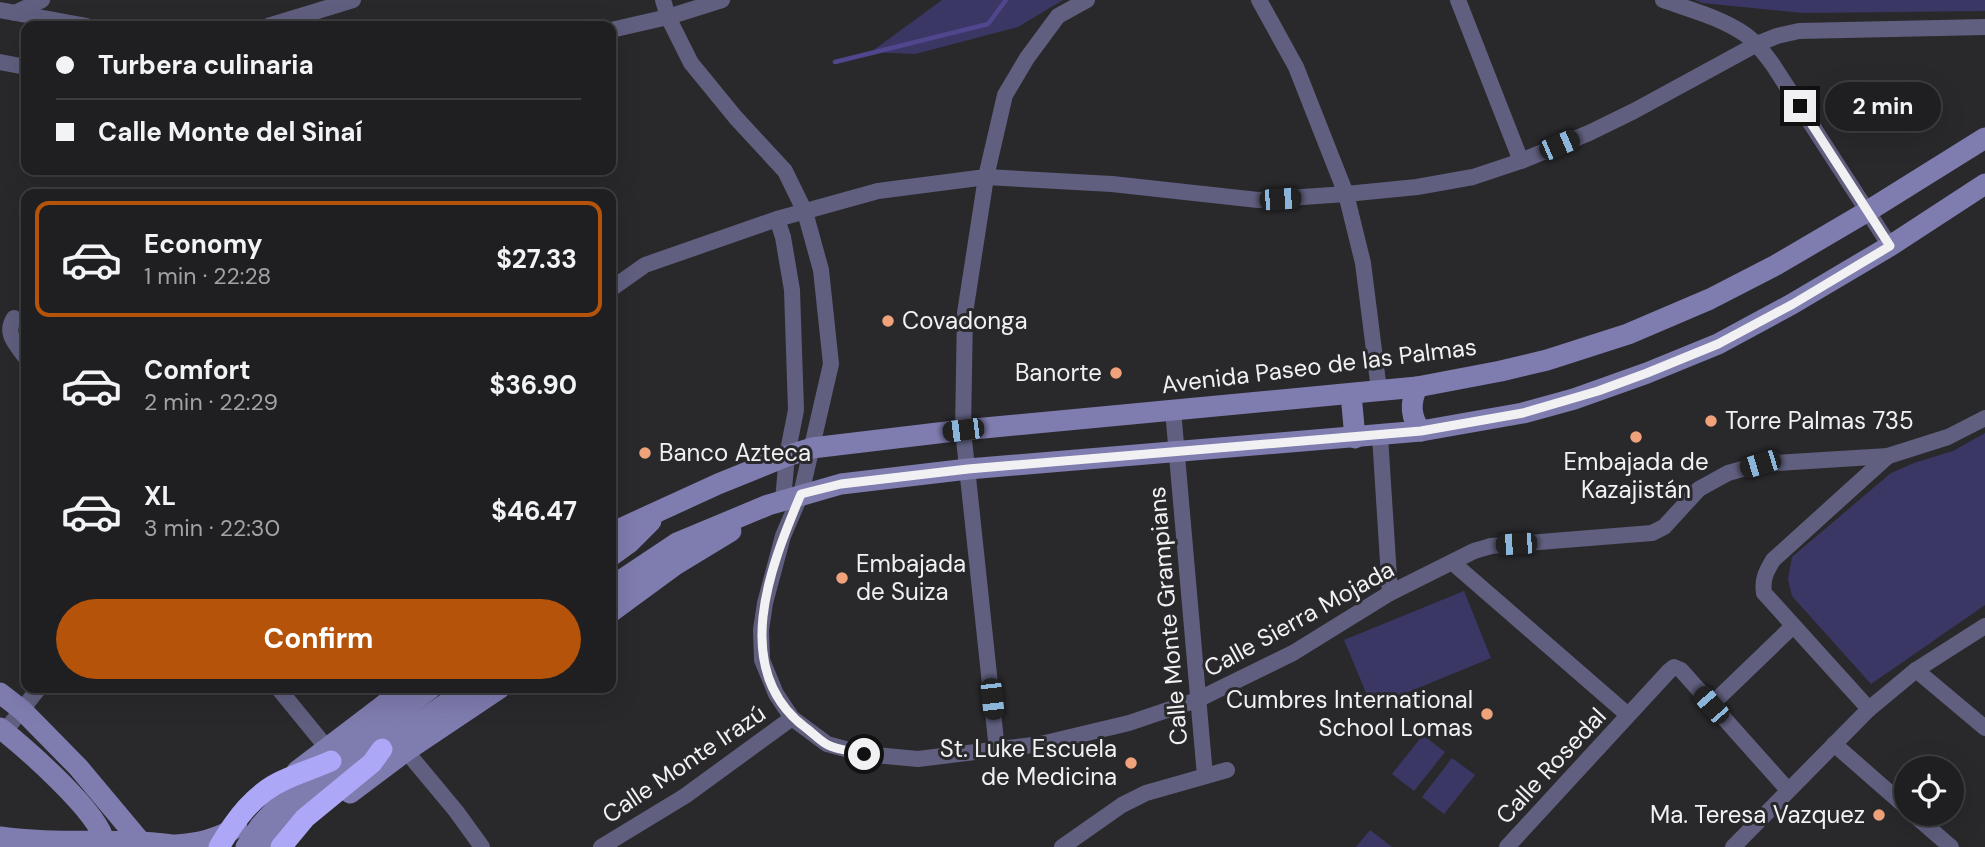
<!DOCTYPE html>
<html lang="en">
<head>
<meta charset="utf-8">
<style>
  :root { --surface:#1f1f21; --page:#2c2c2e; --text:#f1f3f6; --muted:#a1a2a5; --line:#3c3d3f; --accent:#b45309 }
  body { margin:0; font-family:"DM Sans",sans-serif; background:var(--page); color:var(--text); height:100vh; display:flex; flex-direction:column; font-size:26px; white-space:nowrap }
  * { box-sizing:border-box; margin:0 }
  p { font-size:23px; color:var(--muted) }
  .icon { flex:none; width:38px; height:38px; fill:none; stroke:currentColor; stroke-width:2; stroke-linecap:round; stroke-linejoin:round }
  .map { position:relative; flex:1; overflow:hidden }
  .drawer { position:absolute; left:21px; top:189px; width:595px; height:504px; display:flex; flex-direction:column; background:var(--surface); border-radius:14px; box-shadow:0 7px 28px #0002,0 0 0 2px var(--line) }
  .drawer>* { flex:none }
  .banner { position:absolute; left:21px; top:21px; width:595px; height:154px; border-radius:14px; box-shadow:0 7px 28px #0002,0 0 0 2px var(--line); display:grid; align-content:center; height:154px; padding:0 35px; background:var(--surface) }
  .buttons { position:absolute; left:1894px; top:756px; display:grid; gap:14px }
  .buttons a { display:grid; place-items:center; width:70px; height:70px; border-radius:50%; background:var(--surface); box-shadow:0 7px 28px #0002,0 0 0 2px var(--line); font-size:35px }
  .end { position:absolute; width:32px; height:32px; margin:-16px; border:9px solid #f1f1f3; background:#111; box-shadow:0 0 0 4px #111 }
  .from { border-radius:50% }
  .bubble { position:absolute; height:49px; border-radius:24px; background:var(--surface); box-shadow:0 7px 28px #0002,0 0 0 2px var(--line); font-size:23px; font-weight:700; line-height:49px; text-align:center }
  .car { position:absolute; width:21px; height:42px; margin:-21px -10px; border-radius:9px; box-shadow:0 0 5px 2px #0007; background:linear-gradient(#222 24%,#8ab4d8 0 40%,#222 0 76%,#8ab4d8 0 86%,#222 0) }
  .banner b { display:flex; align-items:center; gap:24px; height:66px; font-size:26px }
  .banner b+b { border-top:2px solid var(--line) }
  .banner i { width:18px; height:18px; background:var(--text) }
  ul { padding:12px 0 0; list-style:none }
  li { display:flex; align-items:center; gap:21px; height:116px; margin:0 14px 10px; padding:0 21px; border:4px solid transparent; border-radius:14px }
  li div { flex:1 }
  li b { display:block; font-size:26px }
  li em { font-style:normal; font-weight:700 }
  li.active { border-color:var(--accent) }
  li>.icon { width:63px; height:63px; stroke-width:1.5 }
  .primary-button { display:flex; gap:14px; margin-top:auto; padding:14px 35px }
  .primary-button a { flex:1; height:80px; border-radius:42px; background:var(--accent); color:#fff; font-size:28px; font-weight:700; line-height:80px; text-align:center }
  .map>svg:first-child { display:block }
  .green { fill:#3b3765 }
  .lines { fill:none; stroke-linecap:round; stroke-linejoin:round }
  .stream { stroke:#4f468d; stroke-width:4.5 }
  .street { stroke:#605f7f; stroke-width:16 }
  .secondary { stroke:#7f7caf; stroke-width:21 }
  .secondary-bridge { stroke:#7f7caf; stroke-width:21 }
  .highway-bridge { stroke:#aca7f6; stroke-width:21 }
  .route { stroke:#f1f1f3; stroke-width:9 }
  .poi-dot { fill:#f0a27a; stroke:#29292c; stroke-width:2.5 }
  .labels { text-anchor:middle; stroke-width:6; stroke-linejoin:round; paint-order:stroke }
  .poi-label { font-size:24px; fill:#f1f1f3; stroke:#29292c; text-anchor:start }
  .street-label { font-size:24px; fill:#f1f1f3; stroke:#29292c }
</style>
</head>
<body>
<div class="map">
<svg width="1985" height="847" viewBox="0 0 1985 847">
  <rect width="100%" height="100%" fill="#29292c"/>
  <g class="green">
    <path d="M942,0H1063L1018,27L915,54L871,52Z"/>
    <path d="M1695,0H1985V11L1802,13L1702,3Z"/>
    <path d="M1985,433V605L1871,684L1792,596L1788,579L1792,557L1891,473L1914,463L1953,451Z"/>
    <path d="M1464,591L1491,658L1372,707L1344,640Z"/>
    <path d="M1423,735L1445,752L1414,791L1392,774Z"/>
    <path d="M1452,758L1475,775L1444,814L1422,797Z"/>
    <path d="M1370,830L1392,847H1356Z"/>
  </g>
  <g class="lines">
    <path class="stream" d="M835,62L988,24L1006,0"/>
    <g class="street">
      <path d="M663,0L668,17L691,63L736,118L785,171L805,212L821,270L831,364L801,494L783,536L765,603L761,630L762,660L776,694L792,718L827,744L864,754L918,759L1041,744L1129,723L1197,700L1293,653L1390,593L1474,551L1491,546L1652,533L1664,527L1699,489L1728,473L1760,464L1888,456L1948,437L1985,418"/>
      <path d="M1259,0L1296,67L1346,194L1363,263L1379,390"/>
      <path d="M1458,0L1521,161"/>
      <path d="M1663,0C1691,10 1722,18 1746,35C1757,43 1765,54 1773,65L1890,246"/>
      <path d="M0,10L87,26"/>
      <path d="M15,13L42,0"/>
      <path d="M268,26L353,0"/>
      <path d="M611,30L668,17L722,0"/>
      <path d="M0,62L26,67"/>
      <path d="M777,219L783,237L792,290L796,410L787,456L783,500"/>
      <path d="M611,289L645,265L777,219L878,191L986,177L1112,184L1258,200L1346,194L1417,187L1473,177L1521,161L1589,133L1634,111L1757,44L1777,36L1799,31L1985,27"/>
      <path d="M14,318C4,334 16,344 26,358"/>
      <path d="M1173,410L1205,776"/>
      <path d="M1380,436L1390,593"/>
      <path d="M1453,563L1628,715"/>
      <path d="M1916,670L1985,728"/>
      <path d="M278,688L327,748"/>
      <path d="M1711,705L1793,626"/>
      <path d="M1869,709L1764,593C1762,579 1766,572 1773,560L1888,456"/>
      <path d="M5,731L39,688"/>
      <path d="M1834,744L1906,807"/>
      <path d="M997,750L963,430L965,313L986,177L1005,95L1027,58L1058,16L1087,0"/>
      <path d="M406,751L456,811L482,847"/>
      <path d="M1913,814L1951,847"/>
      <path d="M601,847L685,796L792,718"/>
      <path d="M1062,847L1122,805L1146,793L1227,770"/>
      <path d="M1507,847L1669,671L1674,667L1681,670L1788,790"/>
      <path d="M1733,847L1869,709L1916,670L1985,626"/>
    </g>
    <g class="secondary">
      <path d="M1417,387C1410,403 1410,417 1421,431"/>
      <path d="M1351,394L1355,438"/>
      <path d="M611,533L718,484L787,456L812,448L963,430L1417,387L1501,371L1547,360L1628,334L1710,299L1776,265L1868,211L1985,138"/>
      <path d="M611,556L629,543L651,521"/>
      <path d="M611,587L677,543L768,505L841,484L968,469L1421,431L1523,413L1574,399L1647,373L1718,344L1792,304L1890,246L1985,184"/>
      <path d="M611,612L675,565L731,531"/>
      <path d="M0,693L22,710L78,767L140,841"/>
      <path d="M0,728C24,747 99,812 104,841"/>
      <path d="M297,771L406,688"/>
      <path d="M350,793L406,751L500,688"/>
      <path d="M0,837C62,846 125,836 187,847"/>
      <path d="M176,845C198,844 218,839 237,827"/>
    </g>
    <g class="secondary-bridge">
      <path d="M246,847L260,826L287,796L431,688"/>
      <path d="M268,847L285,825L314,795L469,688"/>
    </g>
    <g class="highway-bridge">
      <path d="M219,847C235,820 254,793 284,780C299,773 315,768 331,761"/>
      <path d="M281,847L305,818L372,763L382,749"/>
    </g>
  </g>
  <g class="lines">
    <path class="route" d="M864,754C853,751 838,750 828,745C820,741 813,733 806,728C729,670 770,567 801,494L841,484L968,469L1421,431L1523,413L1598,391L1647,373L1718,344L1793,304L1890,246L1800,106"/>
  </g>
  <g class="poi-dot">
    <circle cx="888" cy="321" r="7"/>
    <circle cx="1116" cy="373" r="7"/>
    <circle cx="1711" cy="421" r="7"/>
    <circle cx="1636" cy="437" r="7"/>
    <circle cx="645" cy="453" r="7"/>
    <circle cx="842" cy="578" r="7"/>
    <circle cx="1487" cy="714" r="7"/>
    <circle cx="1131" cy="763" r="7"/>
    <circle cx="1879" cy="815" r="7"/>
  </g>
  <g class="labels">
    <g class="poi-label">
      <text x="902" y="329">Covadonga</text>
      <text x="1102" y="381" text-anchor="end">Banorte</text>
      <text x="1725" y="429">Torre Palmas 735</text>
      <text x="659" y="461">Banco Azteca</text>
      <text x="1636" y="470" text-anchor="middle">Embajada de<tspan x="1636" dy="28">Kazajistán</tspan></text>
      <text x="856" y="572">Embajada<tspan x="856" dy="28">de Suiza</tspan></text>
      <text x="1473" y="708" text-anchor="end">Cumbres International<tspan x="1473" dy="28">School Lomas</tspan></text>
      <text x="1117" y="757" text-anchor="end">St. Luke Escuela<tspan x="1117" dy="28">de Medicina</tspan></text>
      <text x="1865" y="823" text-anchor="end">Ma. Teresa Vazquez</text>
    </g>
    <g class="street-label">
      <text transform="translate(1319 366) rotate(-7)" y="8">Avenida Paseo de las Palmas</text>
      <text transform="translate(1168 616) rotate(-95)" y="8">Calle Monte Grampians</text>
      <text transform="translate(1299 619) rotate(-29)" y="8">Calle Sierra Mojada</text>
      <text transform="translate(684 764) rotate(-34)" y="8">Calle Monte Irazú</text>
      <text transform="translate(1551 766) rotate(-47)" y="8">Calle Rosedal</text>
    </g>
  </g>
</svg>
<div class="buttons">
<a><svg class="icon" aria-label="locate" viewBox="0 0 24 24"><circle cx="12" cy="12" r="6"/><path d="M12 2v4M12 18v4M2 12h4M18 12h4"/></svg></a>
</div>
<i class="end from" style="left:864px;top:754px"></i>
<i class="end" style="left:1800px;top:106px"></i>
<div class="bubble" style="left:1825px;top:82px;width:116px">2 min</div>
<i class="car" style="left:1559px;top:145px;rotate:67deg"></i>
<i class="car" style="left:1280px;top:199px;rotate:86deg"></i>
<i class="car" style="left:963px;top:430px;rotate:263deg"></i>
<i class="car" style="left:1760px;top:464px;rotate:253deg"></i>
<i class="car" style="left:1516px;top:544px;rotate:266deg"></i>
<i class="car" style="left:992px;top:699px;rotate:174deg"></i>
<i class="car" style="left:1711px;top:705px;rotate:319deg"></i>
<div class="banner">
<b><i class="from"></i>Turbera culinaria</b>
<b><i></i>Calle Monte del Sinaí</b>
</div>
<section class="drawer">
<ul>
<li class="active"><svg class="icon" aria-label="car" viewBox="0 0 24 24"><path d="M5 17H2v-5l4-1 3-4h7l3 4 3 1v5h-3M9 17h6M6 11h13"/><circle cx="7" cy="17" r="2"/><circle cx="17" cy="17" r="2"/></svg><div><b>Economy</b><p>1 min · 22:28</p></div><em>$27.33</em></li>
<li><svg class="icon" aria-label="car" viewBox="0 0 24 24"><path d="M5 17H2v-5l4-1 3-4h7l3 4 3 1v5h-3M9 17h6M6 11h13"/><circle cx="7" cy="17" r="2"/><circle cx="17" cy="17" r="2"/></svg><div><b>Comfort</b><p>2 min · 22:29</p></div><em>$36.90</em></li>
<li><svg class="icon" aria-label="car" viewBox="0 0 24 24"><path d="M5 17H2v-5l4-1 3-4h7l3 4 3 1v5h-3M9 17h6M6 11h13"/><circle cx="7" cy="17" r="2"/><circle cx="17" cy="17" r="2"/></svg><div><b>XL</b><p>3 min · 22:30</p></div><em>$46.47</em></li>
</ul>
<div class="primary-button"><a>Confirm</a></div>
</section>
</div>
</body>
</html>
